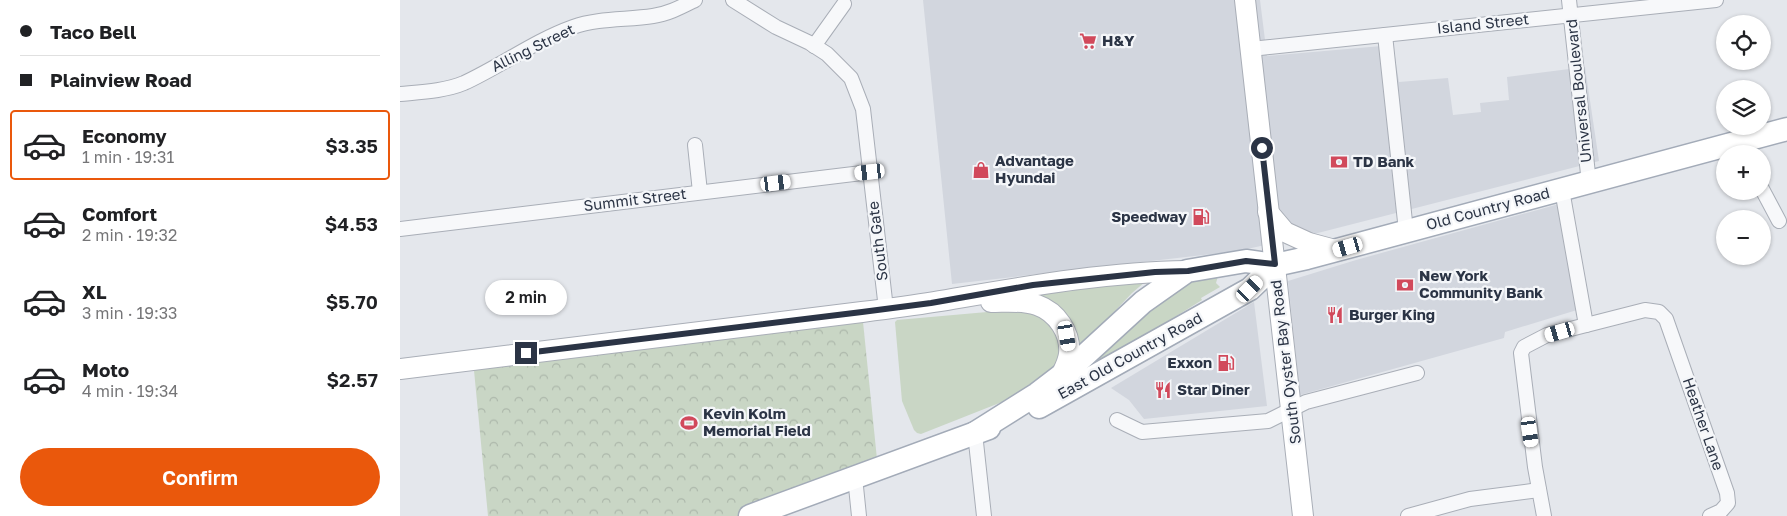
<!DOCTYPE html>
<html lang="en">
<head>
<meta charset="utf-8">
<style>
  :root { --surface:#fff; --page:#f2f2f2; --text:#202124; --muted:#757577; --line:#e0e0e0; --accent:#ea580c }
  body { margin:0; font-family:"Golos Text",sans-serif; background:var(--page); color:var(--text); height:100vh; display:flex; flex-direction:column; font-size:19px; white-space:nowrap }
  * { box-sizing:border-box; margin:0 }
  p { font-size:16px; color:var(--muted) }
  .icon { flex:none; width:28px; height:28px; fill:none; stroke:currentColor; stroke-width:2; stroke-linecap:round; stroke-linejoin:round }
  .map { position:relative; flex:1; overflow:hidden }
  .sheet { display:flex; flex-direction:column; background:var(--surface); width:400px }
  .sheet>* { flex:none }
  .top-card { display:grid; align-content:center; height:110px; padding:0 20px; background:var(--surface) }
  .buttons { position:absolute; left:1316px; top:15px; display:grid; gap:10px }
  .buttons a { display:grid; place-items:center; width:55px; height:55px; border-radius:50%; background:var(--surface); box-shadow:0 1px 4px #0004; font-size:25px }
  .end { position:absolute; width:22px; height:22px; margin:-11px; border:6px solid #2b3445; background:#fff; box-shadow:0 0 0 2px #fff }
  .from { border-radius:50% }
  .bubble { position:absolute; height:35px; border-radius:18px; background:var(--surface); box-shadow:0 1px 4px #0004; font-size:16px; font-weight:600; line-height:35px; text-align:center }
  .car { position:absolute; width:15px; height:30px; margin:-15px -8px; border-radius:6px; box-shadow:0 0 4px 1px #0007; background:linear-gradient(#fff 24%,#345 0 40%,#fff 0 76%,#345 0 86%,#fff 0) }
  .top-card b { display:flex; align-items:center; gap:18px; height:48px; font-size:19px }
  .top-card b+b { border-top:1px solid var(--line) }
  .top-card i { width:12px; height:12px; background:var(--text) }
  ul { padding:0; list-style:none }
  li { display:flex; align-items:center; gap:15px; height:70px; margin:0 10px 8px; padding:0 10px; border:2px solid transparent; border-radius:5px }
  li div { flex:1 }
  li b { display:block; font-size:19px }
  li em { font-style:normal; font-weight:600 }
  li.current { border-color:var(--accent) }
  li>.icon { width:45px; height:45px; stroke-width:1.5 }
  .action { display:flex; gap:10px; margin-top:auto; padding:10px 20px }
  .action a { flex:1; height:58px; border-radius:30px; background:var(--accent); color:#fff; font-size:20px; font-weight:600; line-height:58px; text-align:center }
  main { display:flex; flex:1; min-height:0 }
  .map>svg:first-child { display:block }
  .built { fill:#d2d6de }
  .grass { fill:#c9d6c5 }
  .park { fill:url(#park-crowns) }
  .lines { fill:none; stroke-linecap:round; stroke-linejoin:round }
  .street-casing { stroke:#a9aeb7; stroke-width:16 }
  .secondary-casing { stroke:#a9aeb7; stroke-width:22 }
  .primary-casing { stroke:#a3abb8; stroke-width:25 }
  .street { stroke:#f7f8fa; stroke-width:14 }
  .secondary { stroke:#fff; stroke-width:20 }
  .primary { stroke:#fff; stroke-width:22 }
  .route { stroke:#2b3445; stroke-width:6 }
  .labels { text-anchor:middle; stroke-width:4.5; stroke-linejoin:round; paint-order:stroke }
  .street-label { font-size:15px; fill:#2b3445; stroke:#f4f6f9 }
  .poi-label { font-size:15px; font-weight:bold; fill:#2b3445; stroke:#f4f6f9; text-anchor:start }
</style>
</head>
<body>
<main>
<section class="sheet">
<div class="top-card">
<b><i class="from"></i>Taco Bell</b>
<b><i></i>Plainview Road</b>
</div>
<ul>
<li class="current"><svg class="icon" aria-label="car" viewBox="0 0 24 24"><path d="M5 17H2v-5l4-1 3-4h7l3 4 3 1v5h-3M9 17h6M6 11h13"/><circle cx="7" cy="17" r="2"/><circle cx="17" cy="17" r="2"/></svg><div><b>Economy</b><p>1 min · 19:31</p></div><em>$3.35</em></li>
<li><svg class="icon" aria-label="car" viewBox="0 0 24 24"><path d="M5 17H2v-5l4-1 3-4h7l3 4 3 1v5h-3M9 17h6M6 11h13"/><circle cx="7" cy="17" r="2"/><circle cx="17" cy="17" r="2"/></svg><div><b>Comfort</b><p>2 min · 19:32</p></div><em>$4.53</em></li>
<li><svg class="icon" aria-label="car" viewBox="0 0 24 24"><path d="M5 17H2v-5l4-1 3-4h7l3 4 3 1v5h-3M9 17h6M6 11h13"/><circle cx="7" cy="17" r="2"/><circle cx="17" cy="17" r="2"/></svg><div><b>XL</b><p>3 min · 19:33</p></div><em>$5.70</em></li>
<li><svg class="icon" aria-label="car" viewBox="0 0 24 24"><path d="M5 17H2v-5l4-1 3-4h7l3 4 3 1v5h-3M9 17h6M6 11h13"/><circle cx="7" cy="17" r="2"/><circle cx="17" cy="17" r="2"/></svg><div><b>Moto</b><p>4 min · 19:34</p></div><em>$2.57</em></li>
</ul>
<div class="action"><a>Confirm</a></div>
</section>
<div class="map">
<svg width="1387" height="516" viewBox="0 0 1387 516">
  <defs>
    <pattern id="park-crowns" width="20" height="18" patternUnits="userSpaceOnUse" patternTransform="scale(1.25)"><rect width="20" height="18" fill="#c9d6c5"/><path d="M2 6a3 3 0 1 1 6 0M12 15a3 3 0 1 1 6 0" fill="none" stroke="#adb8ab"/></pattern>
  </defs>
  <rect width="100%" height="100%" fill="#e4e7ec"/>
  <g class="built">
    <path d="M523,0H860L867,56L993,45L999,82L1048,78L1053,115L1081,112L1080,103L1109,100L1107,77L1185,67L1199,161L910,235L838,251L552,284Z"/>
    <path d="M1159,204L1177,310L1105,332L1104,338L900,395L888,281L956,260Z"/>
    <path d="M854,302L867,406L744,419L729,400L711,388Z"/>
  </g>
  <g class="grass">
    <path d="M753,275L732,293L677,351L623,295Z"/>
    <path d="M818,276L816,283L820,287L801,298L802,300L674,380L735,313L795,278Z"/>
    <path d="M632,308L655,326L661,358L652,372L607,400L521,434L517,433L514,430L502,401L495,322L497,320Z"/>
  </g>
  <path class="park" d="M462,312L478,469L350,516H88L73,360Z"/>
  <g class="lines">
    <g class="street-casing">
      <g id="street">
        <path d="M333,0L376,27L410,43L427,54L451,78L463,109L486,309"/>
        <path d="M1169,0L1189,183"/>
        <path d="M985,35L1006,231"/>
        <path d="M414,46L444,4"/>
        <path d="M851,49L1316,0"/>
        <path d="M0,94C21,92 45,91 64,83C101,66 134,41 173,27C198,18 227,20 253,16C268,14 281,7 295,0"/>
        <path d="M295,145L300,192"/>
        <path d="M1362,189L1379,221"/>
        <path d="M1162,190L1186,325"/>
        <path d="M0,229L470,172"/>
        <path d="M717,420L742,432L868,421L906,402L1017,373"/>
        <path d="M575,433L584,516"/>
        <path d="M455,477L459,516"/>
        <path d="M1008,516L1070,499L1139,490"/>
        <path d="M1144,516L1135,467L1121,353L1124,347L1147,335L1245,310L1259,312L1266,319L1327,493L1328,503L1321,511L1310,516"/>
      </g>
    </g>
    <g class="secondary-casing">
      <g id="secondary">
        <path d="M845,0L903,516"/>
        <path d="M868,212L885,232L909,243L935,250"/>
        <path d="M591,302C606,302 622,300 637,305C657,312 671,333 669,354C668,362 664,369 661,376"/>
        <path d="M0,369L462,312C486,309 510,306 534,302C618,288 702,272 787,271"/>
      </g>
    </g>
    <g class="primary-casing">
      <g id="primary">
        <path d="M639,407L850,289L875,265"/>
        <path d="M575,433L637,394L671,368L743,302L787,271L846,261L875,265L907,258L1387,129"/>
        <path d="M350,516L589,428"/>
      </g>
    </g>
    <use href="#street" class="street"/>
    <use href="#secondary" class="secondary"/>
    <use href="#primary" class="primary"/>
  </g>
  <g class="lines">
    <path class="route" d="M126,353L462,312L531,303L633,285L755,272L788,271L846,261L875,264L862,148"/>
  </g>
  <defs>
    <g id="supermarket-bare" transform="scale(1.35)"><path d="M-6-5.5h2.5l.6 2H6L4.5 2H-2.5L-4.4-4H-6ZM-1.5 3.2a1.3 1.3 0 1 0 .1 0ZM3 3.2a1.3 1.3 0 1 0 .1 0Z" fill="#d1495b" stroke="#f4f6f9" stroke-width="2.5" paint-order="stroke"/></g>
    <g id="bank-bare" transform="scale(1.35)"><path d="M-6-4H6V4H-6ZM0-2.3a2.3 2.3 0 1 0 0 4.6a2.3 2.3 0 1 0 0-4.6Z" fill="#d1495b" stroke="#f4f6f9" stroke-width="2.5" paint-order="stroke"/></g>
    <g id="shop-bare" transform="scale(1.35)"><path d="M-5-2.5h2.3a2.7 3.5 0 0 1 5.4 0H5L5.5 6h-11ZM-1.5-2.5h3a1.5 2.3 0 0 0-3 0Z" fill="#d1495b" stroke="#f4f6f9" stroke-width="2.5" paint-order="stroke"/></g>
    <g id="fuel-bare" transform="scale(1.35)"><path d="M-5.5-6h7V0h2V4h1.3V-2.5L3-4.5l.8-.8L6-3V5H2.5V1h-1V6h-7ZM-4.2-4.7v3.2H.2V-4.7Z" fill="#d1495b" stroke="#f4f6f9" stroke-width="2.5" paint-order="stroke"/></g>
    <g id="restaurant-bare" transform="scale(1.35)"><path d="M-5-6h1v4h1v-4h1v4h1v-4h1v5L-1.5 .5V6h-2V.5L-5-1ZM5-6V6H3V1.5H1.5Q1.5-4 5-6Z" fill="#d1495b" stroke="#f4f6f9" stroke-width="2.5" paint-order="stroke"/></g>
    <g id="stadium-bare" transform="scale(1.35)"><path d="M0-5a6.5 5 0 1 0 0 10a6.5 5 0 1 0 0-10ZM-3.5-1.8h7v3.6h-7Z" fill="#d1495b" stroke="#f4f6f9" stroke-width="2.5" paint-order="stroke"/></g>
  </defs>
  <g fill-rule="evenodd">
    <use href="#supermarket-bare" x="688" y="41"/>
    <use href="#bank-bare" x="939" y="162"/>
    <use href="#shop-bare" x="581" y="170"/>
    <use href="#fuel-bare" x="801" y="217"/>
    <use href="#bank-bare" x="1005" y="285"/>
    <use href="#restaurant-bare" x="935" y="315"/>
    <use href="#fuel-bare" x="826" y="363"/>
    <use href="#restaurant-bare" x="763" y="390"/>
    <use href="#stadium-bare" x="289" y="423"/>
  </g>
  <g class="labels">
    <g class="street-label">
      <text transform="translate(1083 24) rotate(-6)" y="5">Island Street</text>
      <text transform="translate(133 48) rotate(-26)" y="5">Alling Street</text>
      <text transform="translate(1179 91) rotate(-96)" y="5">Universal Boulevard</text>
      <text transform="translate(235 200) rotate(-7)" y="5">Summit Street</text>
      <text transform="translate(1088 209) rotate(-15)" y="5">Old Country Road</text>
      <text transform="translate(478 241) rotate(-97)" y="5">South Gate</text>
      <text transform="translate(730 356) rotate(-29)" y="5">East Old Country Road</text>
      <text transform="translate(886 362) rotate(-97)" y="5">South Oyster Bay Road</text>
      <text transform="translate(1303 424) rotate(71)" y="5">Heather Lane</text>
    </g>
    <g class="poi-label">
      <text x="702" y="46">H&amp;Y</text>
      <text x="595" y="166">Advantage<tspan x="595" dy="17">Hyundai</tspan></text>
      <text x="953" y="167">TD Bank</text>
      <text x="787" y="222" text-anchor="end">Speedway</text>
      <text x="1019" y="281">New York<tspan x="1019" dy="17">Community Bank</tspan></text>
      <text x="949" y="320">Burger King</text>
      <text x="812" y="368" text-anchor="end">Exxon</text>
      <text x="777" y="395">Star Diner</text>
      <text x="303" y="419">Kevin Kolm<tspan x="303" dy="17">Memorial Field</tspan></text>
    </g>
  </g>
</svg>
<div class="buttons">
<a><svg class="icon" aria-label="locate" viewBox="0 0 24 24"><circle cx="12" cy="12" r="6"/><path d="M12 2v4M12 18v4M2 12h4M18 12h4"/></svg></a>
<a><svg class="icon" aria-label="layers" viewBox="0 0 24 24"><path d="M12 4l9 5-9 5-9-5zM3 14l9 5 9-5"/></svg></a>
<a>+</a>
<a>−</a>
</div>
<i class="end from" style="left:862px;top:148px"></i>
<i class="end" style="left:126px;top:353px"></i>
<div class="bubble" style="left:85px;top:280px;width:82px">2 min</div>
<i class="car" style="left:470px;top:172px;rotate:264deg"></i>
<i class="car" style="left:376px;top:183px;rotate:83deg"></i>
<i class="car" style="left:948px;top:247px;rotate:254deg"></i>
<i class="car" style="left:850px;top:289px;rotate:45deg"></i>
<i class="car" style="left:1160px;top:332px;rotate:254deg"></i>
<i class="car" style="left:667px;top:336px;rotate:170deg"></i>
<i class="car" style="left:1130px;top:432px;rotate:172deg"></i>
</div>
</main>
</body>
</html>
